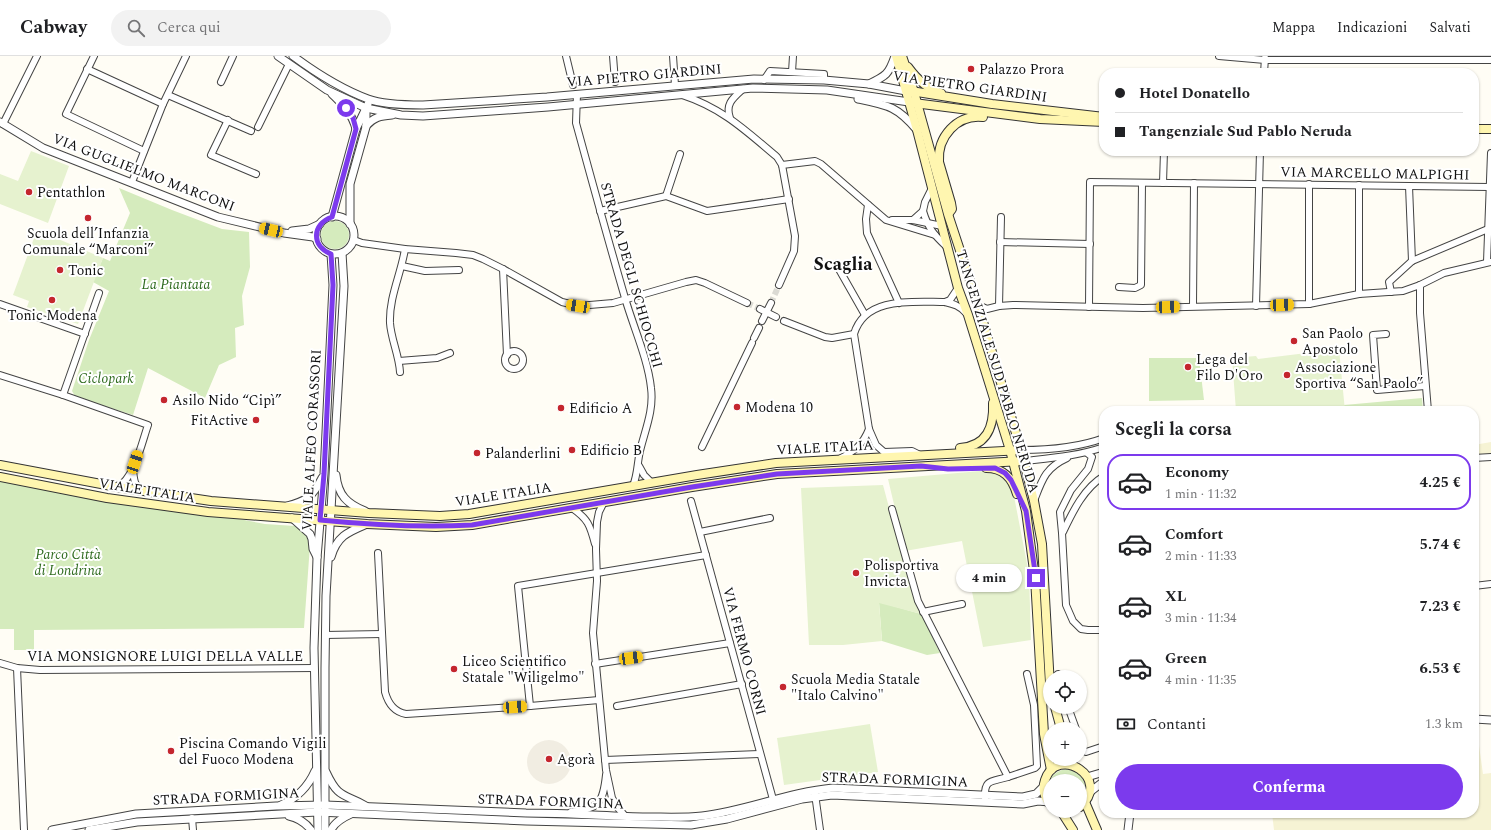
<!DOCTYPE html>
<html lang="it">
<head>
<meta charset="utf-8">
<style>
  :root { --surface:#fff; --page:#f2f2f2; --text:#202124; --muted:#757577; --line:#e0e0e0; --accent:#7c3aed }
  body { margin:0; font-family:Spectral,serif; background:var(--page); color:var(--text); height:100vh; display:flex; flex-direction:column; font-size:15px; white-space:nowrap }
  * { box-sizing:border-box; margin:0 }
  p { font-size:13px; color:var(--muted) }
  .icon { flex:none; width:22px; height:22px; fill:none; stroke:currentColor; stroke-width:2; stroke-linecap:round; stroke-linejoin:round }
  .map { position:relative; flex:1; overflow:hidden }
  .panel { position:absolute; left:1099px; top:350px; width:380px; height:412px; display:flex; flex-direction:column; background:var(--surface); border-radius:16px; box-shadow:0 1px 3px #0004 }
  .panel>* { flex:none }
  .guide { position:absolute; left:1099px; top:12px; width:380px; height:88px; border-radius:16px; box-shadow:0 1px 3px #0004; display:grid; align-content:center; height:88px; padding:0 16px; background:var(--surface) }
  .tools { position:absolute; left:1043px; top:614px; display:grid; gap:8px }
  .tools a { display:grid; place-items:center; width:44px; height:44px; border-radius:50%; background:var(--surface); box-shadow:0 1px 3px #0004; font-size:20px }
  .end { position:absolute; width:18px; height:18px; margin:-9px; border:5px solid #7c3aed; background:#fff; box-shadow:0 0 0 2px #fff }
  .from { border-radius:50% }
  .bubble { position:absolute; height:28px; border-radius:14px; background:var(--surface); box-shadow:0 1px 3px #0004; font-size:13px; font-weight:700; line-height:28px; text-align:center }
  .car { position:absolute; width:12px; height:24px; margin:-12px -6px; border-radius:5px; box-shadow:0 0 3px 1px #0007; background:linear-gradient(#f5c518 24%,#345 0 40%,#f5c518 0 76%,#345 0 86%,#f5c518 0) }
  .guide b { display:flex; align-items:center; gap:14px; height:38px; font-size:15px }
  .guide b+b { border-top:1px solid var(--line) }
  .guide i { width:10px; height:10px; background:var(--text) }
  ul { padding:0; list-style:none }
  li { display:flex; align-items:center; gap:12px; height:56px; margin:0 8px 6px; padding:0 8px; border:2px solid transparent; border-radius:16px }
  li div { flex:1 }
  li b { display:block; font-size:15px }
  li em { font-style:normal; font-weight:700 }
  li.active { border-color:var(--accent) }
  li>.icon { width:36px; height:36px; stroke-width:1.5 }
  h2 { padding:0 16px; font-size:18px; line-height:48px }
  .pay { display:flex; align-items:center; gap:10px; height:44px; padding:0 16px; font-size:15px }
  .pay p { margin-inline-start:auto }
  .cta { display:flex; gap:8px; margin-top:auto; padding:8px 16px }
  .cta a { flex:1; height:46px; border-radius:24px; background:var(--accent); color:#fff; font-size:16px; font-weight:700; line-height:46px; text-align:center }
  header { display:flex; align-items:center; gap:24px; box-sizing:border-box; height:56px; padding:0 20px; background:var(--surface); border-bottom:1px solid var(--line) }
  header strong { font-size:19px }
  nav { display:flex; gap:22px; margin-inline-start:auto; font-size:14px }
  .search { width:280px; height:36px; background:var(--page); display:flex; align-items:center; gap:10px; box-sizing:border-box; padding:0 14px; border-radius:22px; color:var(--muted); font-size:15px }
  .map>svg:first-child { display:block }
  .farmland { fill:#f6f3d4 }
  .green { fill:#d5ebbd }
  .pitch { fill:#e6f2cf }
  .plaza { fill:#f1ede2 }
  .lines { fill:none; stroke-linecap:round; stroke-linejoin:round }
  .minor-tunnel { stroke:#dbdad3; stroke-width:6; stroke-dasharray:6 3; stroke-linecap:butt }
  .minor-casing { stroke:#444; stroke-width:8 }
  .tertiary-casing { stroke:#444; stroke-width:9 }
  .secondary-casing { stroke:#333; stroke-width:10 }
  .minor { stroke:#fff; stroke-width:6 }
  .tertiary { stroke:#fff; stroke-width:7 }
  .secondary { stroke:#fff6b0; stroke-width:8 }
  .route { stroke:#7c3aed; stroke-width:5 }
  .poi-dot { fill:#c4262e; stroke:#fff; stroke-width:1.5 }
  .labels { text-anchor:middle; stroke-width:4; stroke-linejoin:round; paint-order:stroke }
  .poi-label { font-size:14px; fill:#111; stroke:#fff; text-anchor:start }
  .street-label { font-size:14px; fill:#111; stroke:#fff }
  .park-label { font-size:14px; font-style:italic; fill:#2f6b1f; stroke:#fff }
  .district-label { font-size:18px; font-weight:bold; fill:#111; stroke:#fff }
</style>
</head>
<body>
<header>
<strong>Cabway</strong>
<div class="search"><svg class="icon" aria-label="search" viewBox="0 0 24 24"><circle cx="10" cy="10" r="6"/><path d="M15 15l6 6"/></svg>Cerca qui</div>
<nav><a>Mappa</a><a>Indicazioni</a><a>Salvati</a></nav>
</header>
<div class="map">
<svg width="1491" height="774" viewBox="0 0 1491 774">
  <rect width="100%" height="100%" fill="#fffdf5"/>
  <g class="farmland">
    <path d="M1491,386V398L1474,400V389Z"/>
    <path d="M1474,668H1476L1483,718L1491,717V774H1274L1272,757H1474Z"/>
  </g>
  <g class="green">
    <path d="M119,132L172,154L222,173L249,176L250,211L242,240L244,269L235,272L236,301L219,309L205,342L148,312L133,359L79,342L75,340L72,335L89,284L109,235L93,226L103,202L110,205L130,157Z"/>
    <circle cx="335" cy="179" r="14"/>
    <path d="M1149,302H1199L1204,344L1149,345Z"/>
    <path d="M1422,342L1423,355H1345L1344,349Z"/>
    <path d="M0,424L154,453L239,463L265,468L295,470L305,477L310,489L304,572L34,574V594H14V573H0Z"/>
    <path d="M879,546L921,558L940,597L927,599L882,585Z"/>
    <path d="M1065,713C1083,714 1091,731 1080,745V725H1050V739C1046,726 1052,716 1065,713Z"/>
  </g>
  <g class="pitch">
    <path d="M31,95L69,110L48,167L0,148V118L18,125Z"/>
    <path d="M37,174L103,202L78,268L27,251L29,245L13,239Z"/>
    <path d="M1339,293L1345,355H1236L1232,302L1256,300L1258,303Z"/>
    <path d="M981,415C999,415 1004,420 1013,435L1029,518L1031,584L983,591L962,485L905,495L888,423Z"/>
    <path d="M883,429L913,541L921,558L879,547L882,585L843,589H809L801,432Z"/>
    <path d="M870,668L878,716L784,729L777,682Z"/>
  </g>
  <circle class="plaza" cx="549" cy="706" r="22"/>
  <g class="lines">
    <g class="minor-tunnel">
      <path d="M747,247L760,253"/>
      <path d="M771,247L779,229"/>
    </g>
    <g class="minor-casing">
      <g id="minor">
        <path d="M94,0L66,58L144,95"/>
        <path d="M566,0L573,29"/>
        <path d="M613,0L615,26"/>
        <path d="M673,0L675,29"/>
        <path d="M1219,0L1265,4H1491"/>
        <path d="M87,13L163,48"/>
        <path d="M792,16L793,0"/>
        <path d="M1264,17L1265,2"/>
        <path d="M764,24L770,15L824,18V24"/>
        <path d="M221,26L233,0"/>
        <path d="M577,38L576,67C592,125 608,184 625,242C633,270 648,303 651,332C654,354 645,374 640,395C637,408 638,417 633,430"/>
        <path d="M168,39L251,75"/>
        <path d="M682,39C722,52 745,74 777,101L782,109L795,180L794,195L779,229"/>
        <path d="M730,62C725,48 733,42 743,33"/>
        <path d="M228,64L211,99L256,118"/>
        <path d="M3,68L37,0"/>
        <path d="M258,71L289,8"/>
        <path d="M782,109L815,105L821,108L886,164L935,179"/>
        <path d="M132,126L163,48L186,0"/>
        <path d="M1163,127L1164,95"/>
        <path d="M1409,130L1412,205"/>
        <path d="M666,140L680,98"/>
        <path d="M868,149L866,163L867,177L899,247"/>
        <path d="M600,155L666,140L707,155L789,143"/>
        <path d="M923,155C928,172 934,179 947,191"/>
        <path d="M892,164H913L942,170"/>
        <path d="M913,164L923,155L925,146L932,132"/>
        <path d="M354,184L362,187L405,193L456,197L473,199L483,203L503,213L562,246L578,250L613,247L686,226L696,224L705,227L747,247"/>
        <path d="M1000,186L1090,188"/>
        <path d="M1487,206L1491,97"/>
        <path d="M836,208L865,259"/>
        <path d="M402,210L425,215L459,214"/>
        <path d="M503,213L507,299"/>
        <path d="M1420,229V257L1428,355"/>
        <path d="M1119,231L1135,232L1141,229L1142,127"/>
        <path d="M1391,236L1389,226L1412,205L1488,173"/>
        <path d="M1359,238V129"/>
        <path d="M945,246L950,244L958,232"/>
        <path d="M0,248L85,278"/>
        <path d="M1309,248V128"/>
        <path d="M978,249L987,253L999,250L1013,249L1143,252L1309,248L1359,238L1403,235L1420,229L1444,217L1491,206"/>
        <path d="M999,250L1001,161"/>
        <path d="M1193,250L1194,127"/>
        <path d="M1256,250L1260,95"/>
        <path d="M1089,251L1090,126L1489,131"/>
        <path d="M760,253L776,261"/>
        <path d="M762,265L771,247"/>
        <path d="M784,265L825,281L832,282L854,278"/>
        <path d="M1386,278L1373,279L1377,334L1425,330"/>
        <path d="M754,282L759,272"/>
        <circle cx="514" cy="304" r="9"/>
        <path d="M399,305L437,302L450,297"/>
        <path d="M400,316C399,299 391,283 390,267C389,241 401,218 405,193"/>
        <path d="M0,319L63,339L148,369C142,386 134,424 117,431"/>
        <path d="M63,339L99,237"/>
        <path d="M702,391L752,287"/>
        <path d="M1021,394C1049,394 1077,392 1104,382"/>
        <path d="M1087,397L1092,401L1088,413L1071,434L1060,456L1062,477L1066,549L1073,565L1081,573L1088,574H1104"/>
        <path d="M920,399L912,395L884,396L876,389L869,373L854,278C865,240 913,246 945,246C954,248 960,250 966,257"/>
        <path d="M841,402C855,395 863,388 869,373"/>
        <path d="M1474,402L1491,401"/>
        <path d="M1024,405C1051,402 1078,400 1104,391"/>
        <path d="M639,410L644,419L652,427"/>
        <path d="M133,414C134,423 134,431 143,434"/>
        <path d="M691,445L774,747"/>
        <path d="M1034,445C1042,424 1045,412 1067,402"/>
        <path d="M604,446L599,456L597,466L596,493L597,525L593,577L606,714L612,742L618,752L625,760"/>
        <path d="M572,452C588,463 590,469 595,488"/>
        <path d="M892,453L918,545L1008,721C991,726 984,723 985,742"/>
        <path d="M700,476L770,462"/>
        <path d="M1063,476C1073,455 1084,432 1104,420"/>
        <path d="M378,497L385,636C388,647 394,656 406,658L530,650L599,644"/>
        <path d="M1474,530L1491,528"/>
        <path d="M923,556L962,548"/>
        <path d="M325,579L382,578"/>
        <path d="M0,607L17,612L40,614L314,612"/>
        <path d="M595,608L730,587"/>
        <path d="M17,612L24,774"/>
        <path d="M1058,618L1059,621"/>
        <path d="M530,650L518,530L706,499"/>
        <path d="M617,650L742,628"/>
        <path d="M1068,651L1076,673"/>
        <path d="M1080,686L1083,695L1086,696L1104,690"/>
        <path d="M605,704L759,698"/>
        <path d="M1008,721L1035,712L1037,710L1034,649L1027,618"/>
        <path d="M815,738L820,774"/>
        <path d="M571,756C599,752 603,748 606,719"/>
        <path d="M192,762L193,774"/>
      </g>
    </g>
    <g class="tertiary-casing">
      <g id="tertiary">
        <path d="M278,0L327,34L366,52L401,59L423,60L548,51L753,32L827,34L909,46"/>
        <path d="M293,0C316,17 341,33 368,43C381,48 409,49 423,49L547,41L754,23L824,24L869,28L906,35"/>
        <path d="M869,28C886,20 889,18 895,0"/>
        <path d="M332,38C343,49 352,57 356,73"/>
        <path d="M858,43C887,49 897,50 917,74"/>
        <path d="M0,66L43,92L218,161L284,177L313,181L317,183"/>
        <path d="M366,70C374,61 380,60 392,59"/>
        <circle cx="335" cy="179" r="19"/>
        <path d="M332,161L356,73L368,48"/>
        <path d="M350,168V128L366,71V52"/>
        <path d="M292,175L309,173L320,168"/>
        <path d="M336,419C338,439 347,448 365,455"/>
        <path d="M287,450C307,445 313,440 322,422"/>
        <path d="M292,462L310,478L312,483L313,493L317,501"/>
        <path d="M331,501C337,480 348,476 367,468"/>
        <path d="M1474,663L1491,664"/>
        <path d="M326,716C339,744 344,737 366,750"/>
        <path d="M1087,721L1104,716"/>
        <path d="M1090,736L1104,725"/>
        <path d="M281,749C297,742 308,731 315,715"/>
        <path d="M289,760C298,762 305,766 311,774"/>
        <path d="M52,774L136,758L276,750L325,749L526,757C566,757 607,760 647,761C665,761 684,762 702,760C746,755 788,736 833,732L1023,741L1036,738L1044,730"/>
        <path d="M89,774L137,766L317,756L526,765L691,769L727,763L802,743L832,739L1023,748L1038,745L1049,746"/>
        <path d="M318,774L314,592L317,502L324,418L333,229L331,198"/>
        <path d="M325,774V612L326,540L344,230L342,197"/>
        <path d="M331,774C335,766 342,762 351,758"/>
        <path d="M1128,774L1130,757"/>
      </g>
    </g>
    <g class="secondary-casing">
      <g id="secondary">
        <path d="M896,0L917,74L958,232L968,259L1010,394L1026,455L1035,522L1044,678L1051,714"/>
        <path d="M902,0L914,36L948,158L978,249L1021,394L1034,445L1042,488L1050,630"/>
        <path d="M908,11C916,22 927,33 941,37"/>
        <path d="M911,35L992,48L1104,61"/>
        <path d="M914,47L1040,63L1104,66"/>
        <path d="M1474,73H1491"/>
        <path d="M949,157L952,153L951,147L939,106C937,81 957,58 983,61"/>
        <path d="M960,392C987,390 994,371 993,347"/>
        <path d="M0,409L117,431L211,445L369,457L440,460L469,458L697,419L776,407L1021,394"/>
        <path d="M986,412C1003,412 1012,421 1017,438"/>
        <path d="M0,421L107,442L208,456L367,468L436,471L472,469L692,431L777,418L1024,405"/>
        <path d="M1055,651L1061,673"/>
        <path d="M1085,746L1097,774"/>
        <path d="M1050,748C1044,741 1042,733 1045,724C1057,688 1113,722 1080,751"/>
        <path d="M1061,755L1073,774"/>
      </g>
    </g>
    <use href="#minor" class="minor"/>
    <use href="#tertiary" class="tertiary"/>
    <use href="#secondary" class="secondary"/>
  </g>
  <g class="lines">
    <path class="route" d="M346,52L353,62L356,73L332,161C312,168 311,190 331,198L333,229L324,418L320,464C371,469 421,472 472,469L692,431L777,418L921,410L948,413L995,412L1005,417L1011,424L1026,455L1036,522"/>
  </g>
  <g class="poi-dot">
    <circle cx="971" cy="13" r="4"/>
    <circle cx="29" cy="136" r="4"/>
    <circle cx="88" cy="162" r="4"/>
    <circle cx="60" cy="214" r="4"/>
    <circle cx="52" cy="244" r="4"/>
    <circle cx="1294" cy="285" r="4"/>
    <circle cx="1188" cy="311" r="4"/>
    <circle cx="1287" cy="319" r="4"/>
    <circle cx="164" cy="344" r="4"/>
    <circle cx="737" cy="351" r="4"/>
    <circle cx="561" cy="352" r="4"/>
    <circle cx="256" cy="364" r="4"/>
    <circle cx="572" cy="394" r="4"/>
    <circle cx="477" cy="397" r="4"/>
    <circle cx="856" cy="517" r="4"/>
    <circle cx="454" cy="613" r="4"/>
    <circle cx="783" cy="631" r="4"/>
    <circle cx="171" cy="695" r="4"/>
    <circle cx="549" cy="703" r="4"/>
  </g>
  <g class="labels">
    <g class="poi-label">
      <text x="979" y="18">Palazzo Prora</text>
      <text x="37" y="141">Pentathlon</text>
      <text x="88" y="182" text-anchor="middle">Scuola dell’Infanzia<tspan x="88" dy="16">Comunale “Marconi”</tspan></text>
      <text x="68" y="219">Tonic</text>
      <text x="52" y="264" text-anchor="middle">Tonic Modena</text>
      <text x="1302" y="282">San Paolo<tspan x="1302" dy="16">Apostolo</tspan></text>
      <text x="1196" y="308">Lega del<tspan x="1196" dy="16">Filo D'Oro</tspan></text>
      <text x="1295" y="316">Associazione<tspan x="1295" dy="16">Sportiva “San Paolo”</tspan></text>
      <text x="172" y="349">Asilo Nido “Cipì”</text>
      <text x="745" y="356">Modena 10</text>
      <text x="569" y="357">Edificio A</text>
      <text x="248" y="369" text-anchor="end">FitActive</text>
      <text x="580" y="399">Edificio B</text>
      <text x="485" y="402">Palanderlini</text>
      <text x="864" y="514">Polisportiva<tspan x="864" dy="16">Invicta</tspan></text>
      <text x="462" y="610">Liceo Scientifico<tspan x="462" dy="16">Statale "Wiligelmo"</tspan></text>
      <text x="791" y="628">Scuola Media Statale<tspan x="791" dy="16">"Italo Calvino"</tspan></text>
      <text x="179" y="692">Piscina Comando Vigili<tspan x="179" dy="16">del Fuoco Modena</tspan></text>
      <text x="557" y="708">Agorà</text>
    </g>
    <g class="street-label">
      <text transform="translate(644 19) rotate(-5)" y="5">VIA PIETRO GIARDINI</text>
      <text transform="translate(970 30) rotate(8)" y="5">VIA PIETRO GIARDINI</text>
      <text transform="translate(144 116) rotate(21)" y="5">VIA GUGLIELMO MARCONI</text>
      <text transform="translate(1375 117) rotate(1)" y="5">VIA MARCELLO MALPIGHI</text>
      <text transform="translate(632 219) rotate(74)" y="5">STRADA DEGLI SCHIOCCHI</text>
      <text transform="translate(998 315) rotate(73)" y="5">TANGENZIALE SUD PABLO NERUDA</text>
      <text transform="translate(311 384) rotate(-87)" y="5">VIALE ALFEO CORASSORI</text>
      <text transform="translate(825 391) rotate(-3)" y="5">VIALE ITALIA</text>
      <text transform="translate(147 434) rotate(9)" y="5">VIALE ITALIA</text>
      <text transform="translate(503 438) rotate(-9)" y="5">VIALE ITALIA</text>
      <text transform="translate(745 595) rotate(75)" y="5">VIA FERMO CORNI</text>
      <text x="165" y="605">VIA MONSIGNORE LUIGI DELLA VALLE</text>
      <text transform="translate(895 723) rotate(2)" y="5">STRADA FORMIGINA</text>
      <text transform="translate(226 740) rotate(-3)" y="5">STRADA FORMIGINA</text>
      <text transform="translate(551 745) rotate(2)" y="5">STRADA FORMIGINA</text>
    </g>
    <g class="park-label">
      <text x="176" y="233">La Piantata</text>
      <text x="106" y="327">Ciclopark</text>
      <text x="68" y="503">Parco Città<tspan x="68" dy="16">di Londrina</tspan></text>
    </g>
    <g class="district-label">
      <text x="843" y="214">Scaglia</text>
    </g>
  </g>
</svg>
<div class="tools">
<a><svg class="icon" aria-label="locate" viewBox="0 0 24 24"><circle cx="12" cy="12" r="6"/><path d="M12 2v4M12 18v4M2 12h4M18 12h4"/></svg></a>
<a>+</a>
<a>−</a>
</div>
<i class="end from" style="left:346px;top:52px"></i>
<i class="end" style="left:1036px;top:522px"></i>
<div class="bubble" style="left:956px;top:508px;width:66px">4 min</div>
<i class="car" style="left:271px;top:174px;rotate:283deg"></i>
<i class="car" style="left:1282px;top:249px;rotate:88deg"></i>
<i class="car" style="left:578px;top:250px;rotate:279deg"></i>
<i class="car" style="left:1168px;top:251px;rotate:88deg"></i>
<i class="car" style="left:135px;top:406px;rotate:18deg"></i>
<i class="car" style="left:631px;top:602px;rotate:82deg"></i>
<i class="car" style="left:515px;top:651px;rotate:86deg"></i>
<div class="guide">
<b><i class="from"></i>Hotel Donatello</b>
<b><i></i>Tangenziale Sud Pablo Neruda</b>
</div>
<section class="panel">
<h2>Scegli la corsa</h2>
<ul>
<li class="active"><svg class="icon" aria-label="car" viewBox="0 0 24 24"><path d="M5 17H2v-5l4-1 3-4h7l3 4 3 1v5h-3M9 17h6M6 11h13"/><circle cx="7" cy="17" r="2"/><circle cx="17" cy="17" r="2"/></svg><div><b>Economy</b><p>1 min · 11:32</p></div><em>4.25 €</em></li>
<li><svg class="icon" aria-label="car" viewBox="0 0 24 24"><path d="M5 17H2v-5l4-1 3-4h7l3 4 3 1v5h-3M9 17h6M6 11h13"/><circle cx="7" cy="17" r="2"/><circle cx="17" cy="17" r="2"/></svg><div><b>Comfort</b><p>2 min · 11:33</p></div><em>5.74 €</em></li>
<li><svg class="icon" aria-label="car" viewBox="0 0 24 24"><path d="M5 17H2v-5l4-1 3-4h7l3 4 3 1v5h-3M9 17h6M6 11h13"/><circle cx="7" cy="17" r="2"/><circle cx="17" cy="17" r="2"/></svg><div><b>XL</b><p>3 min · 11:34</p></div><em>7.23 €</em></li>
<li><svg class="icon" aria-label="car" viewBox="0 0 24 24"><path d="M5 17H2v-5l4-1 3-4h7l3 4 3 1v5h-3M9 17h6M6 11h13"/><circle cx="7" cy="17" r="2"/><circle cx="17" cy="17" r="2"/></svg><div><b>Green</b><p>4 min · 11:35</p></div><em>6.53 €</em></li>
</ul>
<div class="pay"><svg class="icon" aria-label="cash" viewBox="0 0 24 24"><path d="M3 7h18v10H3z"/><circle cx="12" cy="12" r="2"/></svg>Contanti<p>1.3 km</p></div>
<div class="cta"><a>Conferma</a></div>
</section>
</div>
</body>
</html>
